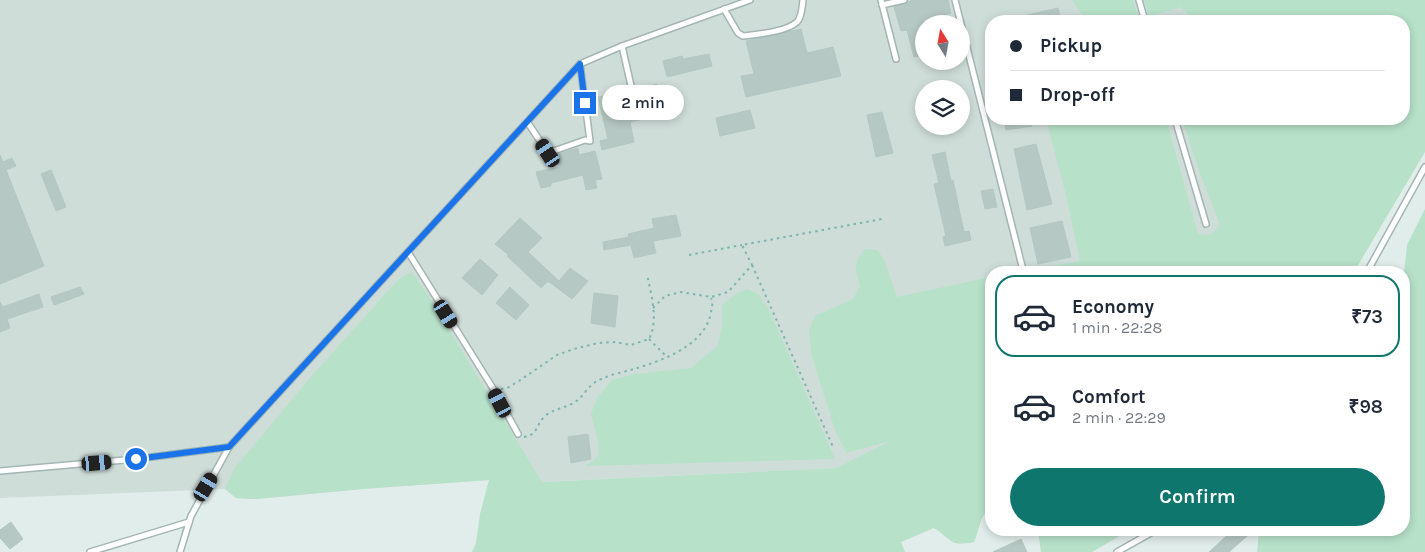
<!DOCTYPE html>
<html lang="en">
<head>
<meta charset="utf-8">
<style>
  :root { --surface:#fff; --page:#f2f2f3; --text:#1f2937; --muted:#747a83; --line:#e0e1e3; --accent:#0f766e }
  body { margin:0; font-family:Karla,sans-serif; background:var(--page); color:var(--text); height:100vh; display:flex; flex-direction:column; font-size:19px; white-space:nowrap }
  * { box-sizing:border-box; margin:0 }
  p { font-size:16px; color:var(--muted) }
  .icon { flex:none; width:28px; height:28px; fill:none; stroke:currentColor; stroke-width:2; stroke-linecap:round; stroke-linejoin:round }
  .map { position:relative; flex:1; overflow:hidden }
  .side { position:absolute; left:985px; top:266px; width:425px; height:270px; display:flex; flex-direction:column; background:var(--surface); border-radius:20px; box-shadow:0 2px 8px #0003 }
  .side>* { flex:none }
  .banner { position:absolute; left:985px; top:15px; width:425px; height:110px; border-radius:20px; box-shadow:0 2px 8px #0003; display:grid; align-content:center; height:110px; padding:0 25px; background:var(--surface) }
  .needle { width:32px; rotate:349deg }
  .controls { position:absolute; left:915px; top:15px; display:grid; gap:10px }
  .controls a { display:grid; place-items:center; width:55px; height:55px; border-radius:50%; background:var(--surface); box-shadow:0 2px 8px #0003; font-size:25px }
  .end { position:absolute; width:22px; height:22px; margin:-11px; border:6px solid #1a73e8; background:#fff; box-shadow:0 0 0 2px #fff }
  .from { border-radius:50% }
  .bubble { position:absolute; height:35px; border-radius:18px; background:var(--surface); box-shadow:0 2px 8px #0003; font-size:16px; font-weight:600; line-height:35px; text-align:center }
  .car { position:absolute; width:15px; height:30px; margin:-15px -8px; border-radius:6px; box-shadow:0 0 4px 1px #0007; background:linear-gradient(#222 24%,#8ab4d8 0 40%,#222 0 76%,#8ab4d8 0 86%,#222 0) }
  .banner b { display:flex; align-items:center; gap:18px; height:48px; font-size:19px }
  .banner b+b { border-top:1px solid var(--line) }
  .banner i { width:12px; height:12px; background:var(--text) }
  ul { padding:9px 0 0; list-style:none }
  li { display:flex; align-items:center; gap:15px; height:82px; margin:0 10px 8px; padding:0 15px; border:2px solid transparent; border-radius:20px }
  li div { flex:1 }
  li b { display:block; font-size:19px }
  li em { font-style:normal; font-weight:600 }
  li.active { border-color:var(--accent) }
  li>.icon { width:45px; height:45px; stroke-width:1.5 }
  .button { display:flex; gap:10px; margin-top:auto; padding:10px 25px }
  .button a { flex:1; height:58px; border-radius:30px; background:var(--accent); color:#fff; font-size:20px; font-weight:600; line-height:58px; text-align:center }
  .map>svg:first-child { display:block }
  .built { fill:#cfddd9; fill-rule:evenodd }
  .green { fill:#b7e1c9 }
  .building { fill:#b6c8c3; stroke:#b2c8c2 }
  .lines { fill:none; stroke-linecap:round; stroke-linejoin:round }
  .service-casing { stroke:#a3b6b3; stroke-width:8 }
  .path { stroke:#7db5ad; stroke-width:2; stroke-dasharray:2.5 4; stroke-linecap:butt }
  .service { stroke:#fff; stroke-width:5 }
  .route { stroke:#1a73e8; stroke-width:6 }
</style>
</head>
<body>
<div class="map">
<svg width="1425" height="552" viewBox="0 0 1425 552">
  <rect width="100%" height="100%" fill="#e1edea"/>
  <path class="built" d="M0,0H1425V64L1404,21H991V119H1361L1175,272H991V379L893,440L836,468L541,482L489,480L362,489L256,499L236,498L225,489L0,498ZM924,24H961V61H924ZM924,89H961V126H924Z"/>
  <g class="green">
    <path d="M1072,0H1133L1139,21H1085V19Z"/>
    <path d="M1144,0H1425V152L1354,272H1018L1080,261L1066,195L1046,119H1166L1198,234L1210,235L1220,225L1201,176L1182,119H1404V21H1189L1188,14L1181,7L1149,17Z"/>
    <path d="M1425,209V552H1257L1259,530H1404V307L1410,296L1404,273L1407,245Z"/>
    <path d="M865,249L878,250L885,262L897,297L991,277V508C979,515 980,530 974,542C949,547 953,540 934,528L901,542L905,552H472L476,543L480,514L489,480L362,489L256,499L236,498L225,489L234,469L310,378L385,294L400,278L412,272L429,297L542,482L836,468L890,441L846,453L835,430L812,357L809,330L815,316L853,299L860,286C855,270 853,263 865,249Z"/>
    <path d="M747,289L759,294L769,310L835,459L585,466L594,460L599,454L597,437L591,414L597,398L612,380L635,374L691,368L717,346L722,328V305L736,294Z"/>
    <path d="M1038,530H1130L1092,552H1041Z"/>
  </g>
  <g class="building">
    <path d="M912,0H948L951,13L944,15L946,24H924V50L920,51L921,55L914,57L907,30L901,31L894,7L905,4Z"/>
    <path d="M1058,8L1061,21H1014V18Z"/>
    <path d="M801,29L807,53L833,47L841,76L746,97L741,76L754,74L746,41Z"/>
    <path d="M709,54L712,66L667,77L663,61L682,56L683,59Z"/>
    <path d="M657,84L664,114L630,122L634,142L602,150L600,141L608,139L598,97L628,91L632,94L635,93L636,89Z"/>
    <path d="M750,110L755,128L720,136L716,118Z"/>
    <path d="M882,112L893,153L876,157L867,115Z"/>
    <path d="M1004,119H1031L1032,126L1006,130Z"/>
    <path d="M1036,144L1052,204L1027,210L1014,149Z"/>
    <path d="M578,148L579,155L595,151L602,179L595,180L597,188L586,190L583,175L551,183V186L541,188L536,172L560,167L556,155Z"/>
    <path d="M945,152L951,181L953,180L964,232L969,231L971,240L945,246L943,237L946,236L934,184L939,183L932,155Z"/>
    <path d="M0,155L3,162L12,158L16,166L6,170L44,266L0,284Z"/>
    <path d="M51,170L66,207L56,211L41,174Z"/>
    <path d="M993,189L997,207L985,209L981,191Z"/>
    <path d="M676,215L681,236L653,241L656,253L634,258L631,245L604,250L603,242L629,237L628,234L654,228L652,219Z"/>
    <path d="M520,218L542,238L528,252L559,281L570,268L588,281L572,299L548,281L541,288L507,256L509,255L495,244Z"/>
    <path d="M1062,221L1071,257L1038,264L1030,228Z"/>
    <path d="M480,259L498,275L482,295L462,278Z"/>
    <path d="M80,287L84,294L54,305L51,297Z"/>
    <path d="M510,287L529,305L516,320L496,303Z"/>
    <path d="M594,293L618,296L615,327L591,323Z"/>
    <path d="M39,294L43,307L7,319L10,328L0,332V302L3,307Z"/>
    <path d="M588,434L591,459L571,463L568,437Z"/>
    <path d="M11,522L23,539L10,549L0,538V530Z"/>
    <path d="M1233,530H1254L1229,552H1209Z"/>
    <path d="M1021,539L1027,552H993Z"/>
  </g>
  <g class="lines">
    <g class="service-casing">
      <g id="service">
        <path d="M881,0L896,59"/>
        <path d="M955,0L1022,266"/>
        <path d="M1139,0L1145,21"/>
        <path d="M882,5L904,0"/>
        <path d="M724,9L738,33L743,36C758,34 786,32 797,22C802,17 802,7 803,0"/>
        <path d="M622,46L632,90"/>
        <path d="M1175,119L1206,224"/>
        <path d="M528,123L548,153L585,140L590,141L580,64"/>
        <path d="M408,252L494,390L518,434"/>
        <path d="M1367,272L1425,167"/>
        <path d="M0,471L136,459L229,447"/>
        <path d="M90,552L189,522"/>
        <path d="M180,552L191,516L229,447L580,64L622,46L750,0"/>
        <path d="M1117,552L1156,530"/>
      </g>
    </g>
    <g class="path">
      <path d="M689,255L742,245"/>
      <path d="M752,265L834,449"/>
      <path d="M653,308L665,296L681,292L711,297L728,292L752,265L742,245L882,219"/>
      <path d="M649,339L666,356"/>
      <path d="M501,389L507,388L519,381L557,355L574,349L598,343L615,342L631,345L649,339C659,320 651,295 647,274"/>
      <path d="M524,437C538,435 536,425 544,417C552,409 566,408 575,402C583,397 587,388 594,383C606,375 621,373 634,369C661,361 701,347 710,317C711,310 714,304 711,298"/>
    </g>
    <use href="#service" class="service"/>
  </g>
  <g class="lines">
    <path class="route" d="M136,459L229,447L580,64L585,103"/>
  </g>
</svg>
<div class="controls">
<a><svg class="needle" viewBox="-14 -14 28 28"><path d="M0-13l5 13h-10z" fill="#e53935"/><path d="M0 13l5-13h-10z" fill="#747a83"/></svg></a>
<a><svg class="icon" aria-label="layers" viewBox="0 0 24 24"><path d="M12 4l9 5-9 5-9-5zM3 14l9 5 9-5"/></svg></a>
</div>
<i class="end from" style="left:136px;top:459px"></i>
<i class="end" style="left:585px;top:103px"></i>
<div class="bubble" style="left:602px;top:85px;width:82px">2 min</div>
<i class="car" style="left:548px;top:153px;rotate:326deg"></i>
<i class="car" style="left:446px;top:314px;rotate:148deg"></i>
<i class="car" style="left:500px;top:403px;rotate:332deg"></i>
<i class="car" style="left:97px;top:463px;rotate:85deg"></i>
<i class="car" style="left:206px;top:487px;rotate:31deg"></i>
<div class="banner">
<b><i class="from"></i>Pickup</b>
<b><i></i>Drop-off</b>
</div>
<section class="side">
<ul>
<li class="active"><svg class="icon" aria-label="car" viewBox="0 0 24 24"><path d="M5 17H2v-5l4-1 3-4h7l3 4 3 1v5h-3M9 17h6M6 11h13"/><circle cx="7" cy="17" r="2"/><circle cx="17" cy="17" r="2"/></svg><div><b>Economy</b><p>1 min · 22:28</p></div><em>₹73</em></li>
<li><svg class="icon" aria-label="car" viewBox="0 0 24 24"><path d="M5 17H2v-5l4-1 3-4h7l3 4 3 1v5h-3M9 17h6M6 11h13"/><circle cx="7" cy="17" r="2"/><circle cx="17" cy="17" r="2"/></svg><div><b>Comfort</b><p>2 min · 22:29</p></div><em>₹98</em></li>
</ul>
<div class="button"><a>Confirm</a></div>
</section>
</div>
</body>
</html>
